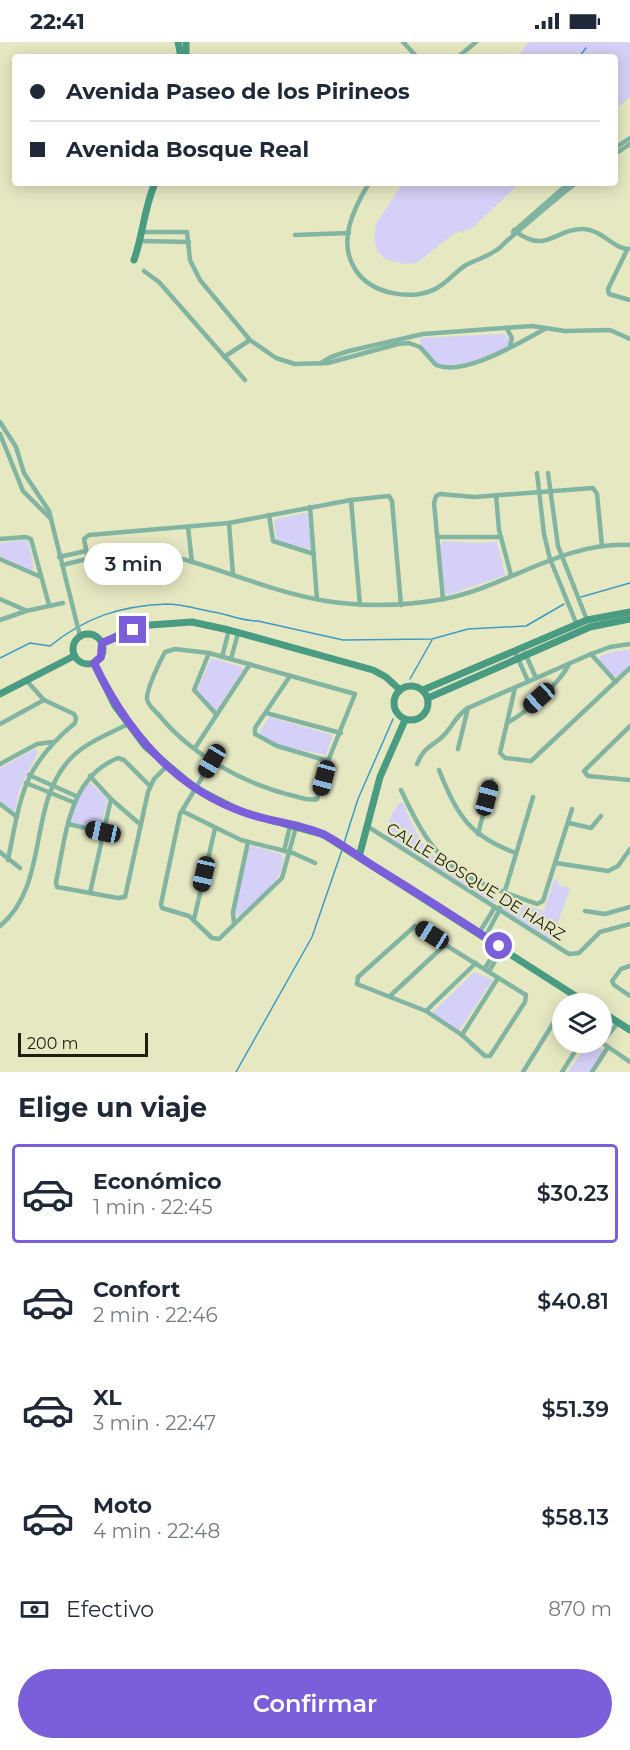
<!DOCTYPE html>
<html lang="es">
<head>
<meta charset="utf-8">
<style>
  :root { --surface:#fff; --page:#f2f2f3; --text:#1f2937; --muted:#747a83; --line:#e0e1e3; --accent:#7b5ed9 }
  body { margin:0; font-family:Montserrat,sans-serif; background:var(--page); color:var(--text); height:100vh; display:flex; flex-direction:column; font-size:22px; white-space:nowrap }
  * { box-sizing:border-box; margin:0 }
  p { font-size:20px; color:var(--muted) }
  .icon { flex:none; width:33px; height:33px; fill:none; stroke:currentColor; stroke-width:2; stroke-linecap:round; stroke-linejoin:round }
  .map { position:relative; height:1030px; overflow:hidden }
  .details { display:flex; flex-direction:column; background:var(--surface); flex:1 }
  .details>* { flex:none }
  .hud { position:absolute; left:12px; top:12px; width:606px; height:132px; border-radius:6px; box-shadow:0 3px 15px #0003; display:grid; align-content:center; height:132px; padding:0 18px; background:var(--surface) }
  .controls { position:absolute; left:552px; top:951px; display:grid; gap:12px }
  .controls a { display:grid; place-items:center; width:60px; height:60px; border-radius:50%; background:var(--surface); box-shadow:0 3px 15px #0003; font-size:30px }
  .scale { position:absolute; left:18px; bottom:15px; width:130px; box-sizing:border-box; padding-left:6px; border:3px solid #1e1f11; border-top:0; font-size:16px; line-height:21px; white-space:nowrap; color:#1e1f11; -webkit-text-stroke:4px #e6e8c2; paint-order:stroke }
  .end { position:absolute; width:27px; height:27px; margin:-14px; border:8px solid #7b5ed9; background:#fff; box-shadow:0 0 0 3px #fff }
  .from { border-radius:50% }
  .bubble { position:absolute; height:42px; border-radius:21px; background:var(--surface); box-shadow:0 3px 15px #0003; font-size:20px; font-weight:600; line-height:42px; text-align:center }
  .car { position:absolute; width:18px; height:36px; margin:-18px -9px; border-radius:8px; box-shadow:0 0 4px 2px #0007; background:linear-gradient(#222 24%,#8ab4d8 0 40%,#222 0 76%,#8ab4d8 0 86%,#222 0) }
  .hud b { display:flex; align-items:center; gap:21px; height:57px; font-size:22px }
  .hud b+b { border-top:2px solid var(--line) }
  .hud i { width:15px; height:15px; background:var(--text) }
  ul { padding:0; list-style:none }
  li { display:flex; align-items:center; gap:18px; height:99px; margin:0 12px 9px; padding:0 6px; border:3px solid transparent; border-radius:6px }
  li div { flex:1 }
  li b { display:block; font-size:22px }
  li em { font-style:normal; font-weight:600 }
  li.current { border-color:var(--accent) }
  li>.icon { width:54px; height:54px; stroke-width:1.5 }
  h2 { padding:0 18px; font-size:27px; line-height:72px }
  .pay { display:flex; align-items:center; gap:15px; height:66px; padding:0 18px; font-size:22px }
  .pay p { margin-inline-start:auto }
  .primary-button { display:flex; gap:12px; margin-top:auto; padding:12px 18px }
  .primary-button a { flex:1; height:69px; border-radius:36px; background:var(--accent); color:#fff; font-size:24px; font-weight:600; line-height:69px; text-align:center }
  .status { display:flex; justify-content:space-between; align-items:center; height:42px; padding:0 30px; background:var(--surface); direction:ltr }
  .status svg { height:16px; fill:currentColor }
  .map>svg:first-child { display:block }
  .green { fill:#d4d0f7 }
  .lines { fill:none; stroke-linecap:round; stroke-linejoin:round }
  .stream { stroke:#3d9bc4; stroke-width:1.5 }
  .street { stroke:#82b4a2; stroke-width:4.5 }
  .secondary { stroke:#499c82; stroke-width:7 }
  .route { stroke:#7b5ed9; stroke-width:8 }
  .labels { text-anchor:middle; stroke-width:4.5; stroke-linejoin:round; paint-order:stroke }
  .street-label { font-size:16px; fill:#1e1f11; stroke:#e6e8c2 }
</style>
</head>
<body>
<div class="status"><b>22:41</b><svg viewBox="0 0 49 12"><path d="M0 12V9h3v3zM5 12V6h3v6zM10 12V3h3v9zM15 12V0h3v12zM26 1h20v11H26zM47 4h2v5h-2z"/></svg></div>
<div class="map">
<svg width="630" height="1030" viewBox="0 0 630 1030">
  <rect width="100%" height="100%" fill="#e6e8c2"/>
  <g class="green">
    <path d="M529,0H630V55L615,67V15H517Z"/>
    <path d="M403,141H520L472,186L453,192L417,221L406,222L385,217L377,209L374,197L376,182Z"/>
    <path d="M504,292L510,298L507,305C484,316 462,326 436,322L421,304L419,296Z"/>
    <path d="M306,471L308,473L311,507L277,499L274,480L276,477Z"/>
    <path d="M25,498L28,499L34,526L31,528L0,514V501Z"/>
    <path d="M443,499L477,501L497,500L505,533L449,553L445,551L440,503Z"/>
    <path d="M630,608V623L619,634H614L599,618L600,614L616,609Z"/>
    <path d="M211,616L241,625L243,628L217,668H214L197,649Z"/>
    <path d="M269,675L333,693L326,713L280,704L258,693Z"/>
    <path d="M35,707L38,710L20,746L15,768L10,769L0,760V726Z"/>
    <path d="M88,741L92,742L107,757L101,785L98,787L74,781L71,779L73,766Z"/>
    <path d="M400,760L404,762C421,813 451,834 497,853L496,860H491L388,795C385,782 393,770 400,760Z"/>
    <path d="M252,804L281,812C291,834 254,860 239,874L235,871L249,806Z"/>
    <path d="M554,837L558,839V843L570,846L551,900L502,868L506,856L544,869Z"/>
    <path d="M474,930L493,938L458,990L430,973Z"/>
    <path d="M588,1001H592L604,1009L591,1030H568Z"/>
  </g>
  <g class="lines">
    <g class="stream">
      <path d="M579,15L586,6"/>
      <path d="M581,555L630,541"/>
      <path d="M0,616L30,601L50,604C86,575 120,564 166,562C181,562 198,567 213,570C228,572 242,579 258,579L343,598L432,597L468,587L526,584L564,562"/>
      <path d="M410,637L432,598"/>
      <path d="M344,801L358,757L393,677"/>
      <path d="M236,1030L312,895L342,808"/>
    </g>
    <g class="street">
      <path d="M403,0L417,15"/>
      <path d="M458,15L476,0"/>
      <path d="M615,106L630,96"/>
      <path d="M615,112L630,102"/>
      <path d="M369,141C354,166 337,199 355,227C370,252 413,260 437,246C448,240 456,229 466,223C476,218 486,215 495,209C501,206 504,201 509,197C531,178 553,159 576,141"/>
      <path d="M514,188C546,214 555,186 584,187C603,188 614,208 630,207"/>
      <path d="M142,190H187L190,218L200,238L250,298L276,316L295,322L328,321L398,302L409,301L420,305L436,323C464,335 520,300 545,287"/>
      <path d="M513,190L569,141"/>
      <path d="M295,193L349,191"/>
      <path d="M141,199L189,200"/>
      <path d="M626,210L608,247L609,252L630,258"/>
      <path d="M144,229L159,240L245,338"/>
      <path d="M507,287L512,296L510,304"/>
      <path d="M224,315L250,298"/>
      <path d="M321,321L331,315L349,309L423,292L532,284L565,289L610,288L630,297"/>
      <path d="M0,380L16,405L24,431L49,469L80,594"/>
      <path d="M0,392L23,449L51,477"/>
      <path d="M537,431L544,492L550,517L577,583"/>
      <path d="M548,431L558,504L587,578"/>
      <path d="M496,453L499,488L511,533"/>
      <path d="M351,458L360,563"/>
      <path d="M310,465L317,557"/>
      <path d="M269,473L273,499L314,512"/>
      <path d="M229,481L233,533"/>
      <path d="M188,485L192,520"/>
      <path d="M437,495H501"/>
      <path d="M0,497L26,495L31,497L49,563"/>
      <path d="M59,515L86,509"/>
      <path d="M0,517L41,535"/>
      <path d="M62,523L87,517"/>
      <path d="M0,557L25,568"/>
      <path d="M443,557L434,461L436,454L440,452L474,455L593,446L597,452L602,504"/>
      <path d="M401,563L392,459L389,454L351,458L229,481L89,493L84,497L90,527L93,529L132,511L151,509C210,521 266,549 326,559C365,565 405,564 444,557C509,544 561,500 630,503"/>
      <path d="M0,578L26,569L63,561"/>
      <path d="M175,607L209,611L355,652L328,719L317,757C309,759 302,756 294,754C244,742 191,713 158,672C154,668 148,663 147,657C146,648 160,619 165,610Z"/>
      <path d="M515,610L528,639"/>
      <path d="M209,611L194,648L216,672"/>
      <path d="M525,611L536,636"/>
      <path d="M591,612L616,640"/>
      <path d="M222,615L229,588"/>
      <path d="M231,617L238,591"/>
      <path d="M290,634L255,686V692L277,704L328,719"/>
      <path d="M515,646L500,711L505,716L531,719L630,626"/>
      <path d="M266,671L341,691"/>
      <path d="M507,681C526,671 560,641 569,622"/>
      <path d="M0,682L44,658"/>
      <path d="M630,684L584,729L588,734L630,738"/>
      <path d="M195,706L250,622"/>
      <path d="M458,707L468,666"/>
      <path d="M212,719L180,772L161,862L162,866L189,874L212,896L219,897L282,836L296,785"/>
      <path d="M0,722L37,702L52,700"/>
      <path d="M417,722C425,702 434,705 446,691C454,681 457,673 468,666L591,612L610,605L630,602"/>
      <path d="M439,728C457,773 469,794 516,811"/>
      <path d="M29,733L76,754"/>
      <path d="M90,734L111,757L141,783"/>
      <path d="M26,741L73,760"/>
      <path d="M150,744L124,718L118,716C68,736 66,794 56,840L57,845L118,856L125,855L148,750L154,737L167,724"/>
      <path d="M401,748C438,828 457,834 537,862L543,859L572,767"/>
      <path d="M0,762L17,775"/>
      <path d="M182,769L241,798L293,811L315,821"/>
      <path d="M569,781L591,786L601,774"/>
      <path d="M68,782L103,790"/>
      <path d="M367,784L569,912L579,911L600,890L630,882"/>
      <path d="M478,792L492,738"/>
      <path d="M284,809L290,784"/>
      <path d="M0,810L20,826"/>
      <path d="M8,818C21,754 22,725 75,681L76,676L74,672L44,658L26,638"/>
      <path d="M556,821L608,829L618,824L630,807"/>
      <path d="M90,851L111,757"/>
      <path d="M585,869L605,872L630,865"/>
      <path d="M194,877L215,787"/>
      <path d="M234,882L233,870L248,800"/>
      <path d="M0,884C51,841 26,761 72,715C87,700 109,692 128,682"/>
      <path d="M415,884L526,953L525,960L490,1014H485L462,993L426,969L357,942L358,935Z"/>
      <path d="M479,891L495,865"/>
      <path d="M485,895L499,869L533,755"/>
      <path d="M630,924L621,927L612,939L614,943L630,954"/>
      <path d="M485,926L499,904"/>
      <path d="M489,929L503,906"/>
      <path d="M391,953L446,902"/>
      <path d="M426,969L476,921"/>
      <path d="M602,986L608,975"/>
      <path d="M462,993L498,936"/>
      <path d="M601,1000L630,1020"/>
      <path d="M602,1000L618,981"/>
      <path d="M523,1030L554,980L559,976L562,977"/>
      <path d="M562,1030L581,1000"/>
      <path d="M592,1030L608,1005"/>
    </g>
    <g class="secondary">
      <path d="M178,0L181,15"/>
      <path d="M186,15V0"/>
      <path d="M134,218C143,193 144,166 155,141"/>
      <circle cx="88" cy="607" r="15"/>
      <path d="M103,601L119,593L150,583L192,580L229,588L373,628L386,635L400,648"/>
      <path d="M94,621L115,664L145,704L195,746L242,770L324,793L588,962"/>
      <circle cx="411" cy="661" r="17"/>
      <path d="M423,648L587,578L630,570"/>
      <path d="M0,652L74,614"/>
      <path d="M428,656L590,585L630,577"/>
      <path d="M359,815L380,735L405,678"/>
      <path d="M602,970L630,988"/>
    </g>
  </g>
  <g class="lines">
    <path class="route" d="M133,588L102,601L101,615L94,621C126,688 173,746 246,771C271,780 301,782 325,793C342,802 359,815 375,825C417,851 458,877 499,904"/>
  </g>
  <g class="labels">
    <g class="street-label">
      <text transform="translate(476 839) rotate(32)" y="6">CALLE BOSQUE DE HARZ</text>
    </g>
  </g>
</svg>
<div class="controls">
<a><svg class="icon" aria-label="layers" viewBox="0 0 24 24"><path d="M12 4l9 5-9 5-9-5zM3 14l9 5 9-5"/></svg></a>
</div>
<div class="scale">200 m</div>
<i class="end from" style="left:499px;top:904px"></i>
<i class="end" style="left:133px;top:588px"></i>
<div class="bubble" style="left:84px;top:501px;width:99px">3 min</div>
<i class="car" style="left:539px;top:656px;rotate:228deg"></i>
<i class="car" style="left:212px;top:719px;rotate:210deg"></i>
<i class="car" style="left:324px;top:736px;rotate:195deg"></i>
<i class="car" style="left:487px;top:756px;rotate:15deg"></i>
<i class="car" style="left:103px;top:790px;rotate:282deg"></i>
<i class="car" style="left:204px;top:832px;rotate:193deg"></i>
<i class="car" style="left:432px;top:893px;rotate:302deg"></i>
<div class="hud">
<b><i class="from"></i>Avenida Paseo de los Pirineos</b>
<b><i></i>Avenida Bosque Real</b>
</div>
</div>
<section class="details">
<h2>Elige un viaje</h2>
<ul>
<li class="current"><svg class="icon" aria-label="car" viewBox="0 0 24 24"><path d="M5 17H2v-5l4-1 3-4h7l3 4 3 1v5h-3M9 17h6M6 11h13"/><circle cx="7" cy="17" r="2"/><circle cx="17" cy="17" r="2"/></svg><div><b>Económico</b><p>1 min · 22:45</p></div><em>$30.23</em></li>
<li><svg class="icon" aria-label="car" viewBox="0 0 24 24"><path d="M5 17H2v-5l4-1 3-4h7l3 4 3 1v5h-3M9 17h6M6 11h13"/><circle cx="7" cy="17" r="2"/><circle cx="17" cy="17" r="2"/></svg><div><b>Confort</b><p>2 min · 22:46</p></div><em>$40.81</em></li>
<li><svg class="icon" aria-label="car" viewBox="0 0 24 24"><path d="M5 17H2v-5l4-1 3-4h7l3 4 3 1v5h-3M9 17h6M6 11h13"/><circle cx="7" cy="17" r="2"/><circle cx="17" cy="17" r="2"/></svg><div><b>XL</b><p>3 min · 22:47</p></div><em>$51.39</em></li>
<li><svg class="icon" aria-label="car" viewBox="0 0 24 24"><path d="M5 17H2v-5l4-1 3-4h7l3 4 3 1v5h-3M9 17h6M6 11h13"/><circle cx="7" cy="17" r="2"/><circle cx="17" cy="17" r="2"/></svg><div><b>Moto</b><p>4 min · 22:48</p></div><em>$58.13</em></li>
</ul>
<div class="pay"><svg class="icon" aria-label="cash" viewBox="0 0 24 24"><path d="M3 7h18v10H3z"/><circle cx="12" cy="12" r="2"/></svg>Efectivo<p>870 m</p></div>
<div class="primary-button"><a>Confirmar</a></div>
</section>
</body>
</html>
